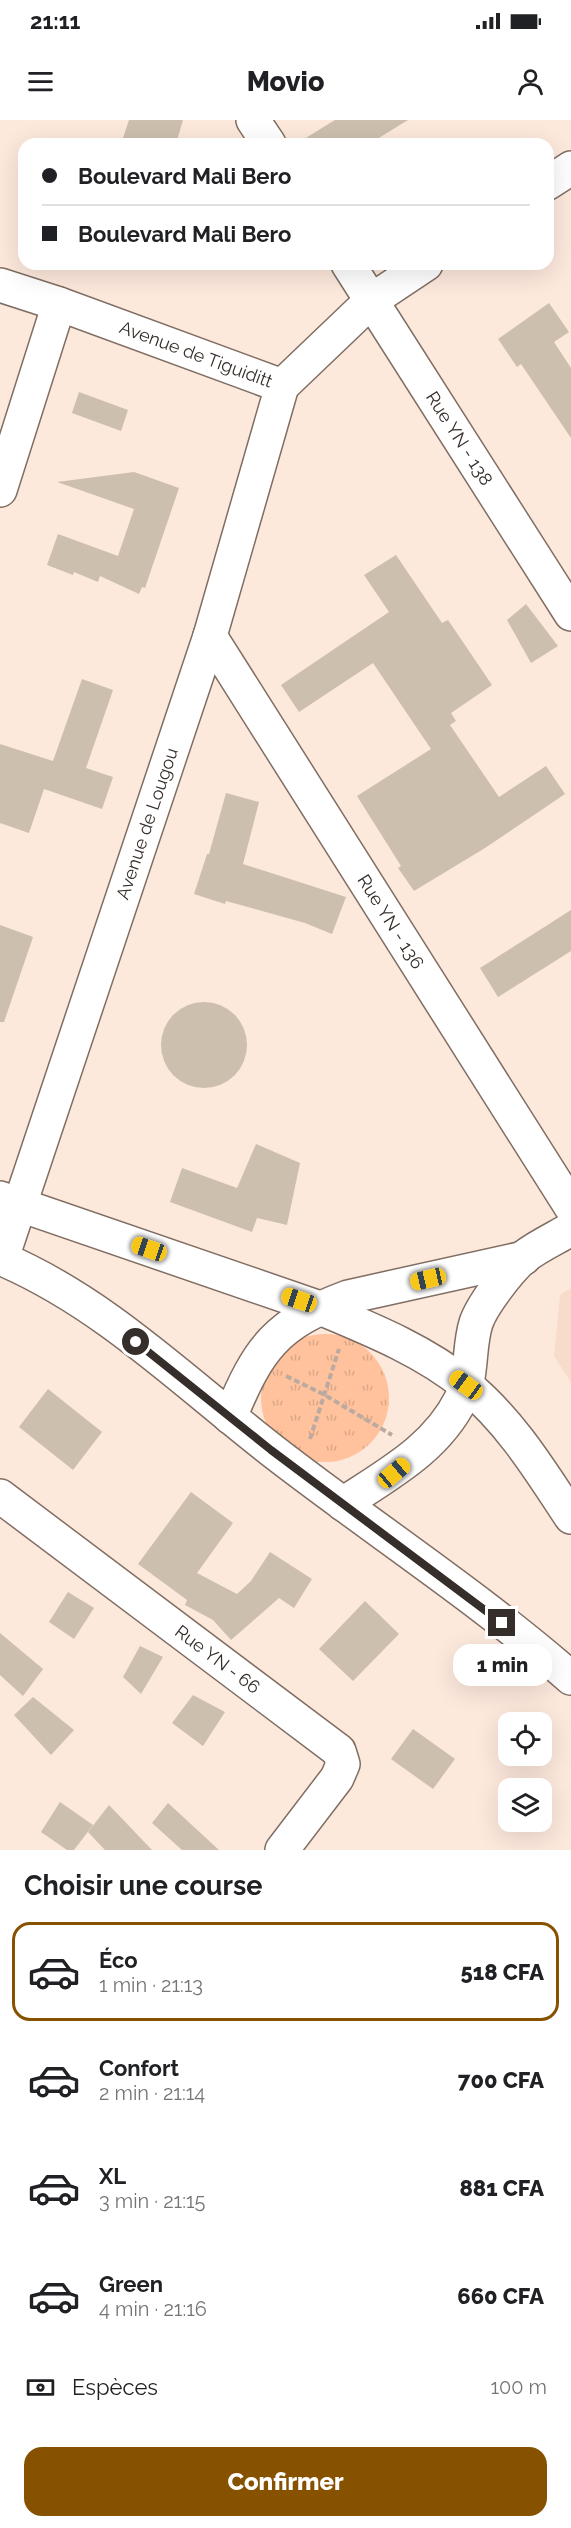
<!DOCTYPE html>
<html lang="fr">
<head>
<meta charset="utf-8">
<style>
  :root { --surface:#fff; --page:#f2f2f2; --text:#202124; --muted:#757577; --line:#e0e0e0; --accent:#875200 }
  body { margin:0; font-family:Raleway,sans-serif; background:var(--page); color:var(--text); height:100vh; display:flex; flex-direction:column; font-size:22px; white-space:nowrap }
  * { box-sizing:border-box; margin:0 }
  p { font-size:20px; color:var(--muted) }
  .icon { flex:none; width:33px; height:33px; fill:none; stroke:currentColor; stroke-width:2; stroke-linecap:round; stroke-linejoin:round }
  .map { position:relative; height:1730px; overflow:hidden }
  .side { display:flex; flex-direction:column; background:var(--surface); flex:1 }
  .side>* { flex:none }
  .guide { position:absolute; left:18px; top:18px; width:536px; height:132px; border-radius:18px; box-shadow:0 6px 24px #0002; display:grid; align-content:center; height:132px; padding:0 24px; background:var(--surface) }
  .controls { position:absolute; left:498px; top:1592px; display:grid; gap:12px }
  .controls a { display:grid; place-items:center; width:54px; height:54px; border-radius:12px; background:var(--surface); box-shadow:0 6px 24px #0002; font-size:30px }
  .end { position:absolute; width:27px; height:27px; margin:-14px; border:8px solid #362e2a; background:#fff; box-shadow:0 0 0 3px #fff }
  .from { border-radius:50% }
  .bubble { position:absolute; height:42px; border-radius:18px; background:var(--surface); box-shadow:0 6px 24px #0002; font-size:20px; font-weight:800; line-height:42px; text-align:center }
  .car { position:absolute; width:18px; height:36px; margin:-18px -9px; border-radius:8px; box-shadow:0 0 4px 2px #0007; background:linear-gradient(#f5c518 24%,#345 0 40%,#f5c518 0 76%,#345 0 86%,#f5c518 0) }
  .guide b { display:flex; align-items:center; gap:21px; height:57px; font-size:22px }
  .guide b+b { border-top:2px solid var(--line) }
  .guide i { width:15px; height:15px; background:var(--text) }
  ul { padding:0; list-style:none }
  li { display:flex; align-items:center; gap:18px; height:99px; margin:0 12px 9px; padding:0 12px; border:3px solid transparent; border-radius:18px }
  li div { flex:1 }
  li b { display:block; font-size:22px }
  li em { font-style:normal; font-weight:800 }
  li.selected { border-color:var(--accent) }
  li>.icon { width:54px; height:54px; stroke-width:1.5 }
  h2 { padding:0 24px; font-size:27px; line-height:72px }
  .pay { display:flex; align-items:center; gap:15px; height:66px; padding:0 24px; font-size:22px }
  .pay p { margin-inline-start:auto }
  .cta { display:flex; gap:12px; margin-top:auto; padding:12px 24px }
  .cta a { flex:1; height:69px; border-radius:18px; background:var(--accent); color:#fff; font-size:24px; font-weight:800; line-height:69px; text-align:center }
  .status { display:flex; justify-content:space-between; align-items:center; height:42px; padding:0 30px; background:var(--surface); direction:ltr }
  .status svg { height:16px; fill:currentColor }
  header { display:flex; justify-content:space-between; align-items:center; height:78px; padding:0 24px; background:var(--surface); font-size:27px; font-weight:800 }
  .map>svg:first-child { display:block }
  .built { fill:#f7dbcb }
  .grass { fill:url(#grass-tufts) }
  .building { fill:#ccbfad }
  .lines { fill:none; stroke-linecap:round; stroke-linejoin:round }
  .minor-casing { stroke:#806e63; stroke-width:36 }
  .major-casing { stroke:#806e63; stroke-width:36 }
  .path { stroke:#bbaaa1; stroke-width:4; stroke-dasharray:6 3; stroke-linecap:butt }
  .minor { stroke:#fff; stroke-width:33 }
  .major { stroke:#fff; stroke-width:33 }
  .route { stroke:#362e2a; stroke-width:8 }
  .labels { text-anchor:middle; stroke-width:5; stroke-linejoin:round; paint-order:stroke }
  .street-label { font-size:18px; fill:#362e2a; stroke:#fdf9f7 }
</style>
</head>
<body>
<div class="status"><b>21:11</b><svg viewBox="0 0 49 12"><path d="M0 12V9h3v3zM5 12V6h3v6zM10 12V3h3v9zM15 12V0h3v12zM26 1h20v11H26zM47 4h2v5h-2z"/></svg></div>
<header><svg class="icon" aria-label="menu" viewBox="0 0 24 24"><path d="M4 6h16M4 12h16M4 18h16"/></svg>Movio<svg class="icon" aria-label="person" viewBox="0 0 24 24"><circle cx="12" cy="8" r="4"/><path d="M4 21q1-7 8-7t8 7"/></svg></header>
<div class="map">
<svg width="571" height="1730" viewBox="0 0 571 1730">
  <defs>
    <pattern id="grass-tufts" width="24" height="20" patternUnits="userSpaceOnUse" patternTransform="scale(1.5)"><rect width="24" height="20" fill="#ffc29c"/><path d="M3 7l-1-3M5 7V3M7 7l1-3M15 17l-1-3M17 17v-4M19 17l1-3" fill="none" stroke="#dba787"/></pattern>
  </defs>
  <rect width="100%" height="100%" fill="#fde8dc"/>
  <path class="built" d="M571,1168V1262L554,1236L560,1175Z"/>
  <circle class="grass" cx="325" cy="1278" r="64"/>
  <g class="building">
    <path d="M129,0H183L176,24H121Z"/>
    <path d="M335,0H408L369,24H296Z"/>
    <path d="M549,183L569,212L554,222L571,248V318L521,244L517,247L498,219Z"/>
    <path d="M79,272L128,290L121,311L72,293Z"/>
    <path d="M134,352L179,368L145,468L142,467L139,474L100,456L98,462L74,452L73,455L47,445L58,414L118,436L134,389L57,362Z"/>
    <path d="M396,435L442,503L448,500L492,565L451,593L456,601L450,605L499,677L546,646L565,674L485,728L414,771L398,748L401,746L357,676L431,629L373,543L299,592L281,565L389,492L364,455Z"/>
    <path d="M526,484L558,526L531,543L507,500Z"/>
    <path d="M82,559L113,570L86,648L113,657L102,689L44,669L29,713L0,703V624L53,641Z"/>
    <path d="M226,673L259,682L243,744L346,777L332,814L305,803L226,781L225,784L194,774L207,734H209Z"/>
    <path d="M571,790V831L498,877L480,848Z"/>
    <path d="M0,805L33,817L4,902H0Z"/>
    <circle cx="204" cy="925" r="43"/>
    <path d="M256,1024L300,1043L287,1105L257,1098L252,1112L170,1082L182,1048L237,1068Z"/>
    <path d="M48,1269L102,1312L73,1350L19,1307Z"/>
    <path d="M191,1372L233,1403L197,1453L237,1474L251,1461L270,1432L312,1459L294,1488L279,1478L231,1520L213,1500L185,1485L187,1480L138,1444Z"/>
    <path d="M68,1472L94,1488L74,1519L49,1502Z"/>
    <path d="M365,1481L399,1514L353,1561L319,1529Z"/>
    <path d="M0,1513L43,1549L23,1576L0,1555Z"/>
    <path d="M140,1526L163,1537L141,1574L123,1557Z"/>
    <path d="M193,1575L225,1592L203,1626L172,1603Z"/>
    <path d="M33,1577L74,1610L51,1635L14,1595Z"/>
    <path d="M413,1609L455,1639L433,1669L391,1639Z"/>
    <path d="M60,1682L93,1705L74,1730H67L41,1712Z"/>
    <path d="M168,1683L219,1730H182L152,1703Z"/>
    <path d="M109,1685L152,1730H105L88,1712Z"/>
  </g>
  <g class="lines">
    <g class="minor-casing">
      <g id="minor">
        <path d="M253,0L269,24"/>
        <path d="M548,63L571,48"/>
        <path id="s1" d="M348,144L571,494"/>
        <path id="s2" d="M0,165L59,184L282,266L372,180L426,144"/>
        <path d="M0,370L59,184"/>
        <path id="s3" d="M210,516L571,1087"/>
        <path id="s4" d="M2,1138L210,516L282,266"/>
        <path d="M230,1297C259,1227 276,1204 348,1177L524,1138"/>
        <path id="s5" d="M0,1376L339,1631L343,1644L337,1658L282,1730"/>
        <path d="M343,1384C388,1354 436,1329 461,1279C473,1256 468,1228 476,1203C482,1185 509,1150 524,1137C538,1126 556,1118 571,1109"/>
      </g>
    </g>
    <g class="major-casing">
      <g id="major">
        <path d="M0,1078L320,1188C370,1209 423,1230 466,1265C510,1301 540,1350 571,1397"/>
        <path d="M0,1138C104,1182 185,1263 274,1332C372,1408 477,1476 571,1558"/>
      </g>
    </g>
    <g class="path">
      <path d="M286,1256L323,1274L392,1315"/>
      <path d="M310,1319L339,1229"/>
    </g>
    <use href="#minor" class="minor"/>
    <use href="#major" class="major"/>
  </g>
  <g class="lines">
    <path class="route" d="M136,1222L271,1330L502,1503"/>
  </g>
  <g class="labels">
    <g class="street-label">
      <text dy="6" stroke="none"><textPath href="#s2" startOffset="208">Avenue de Tiguiditt</textPath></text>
      <text dy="6" stroke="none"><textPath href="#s1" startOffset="207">Rue YN - 138</textPath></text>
      <text dy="6" stroke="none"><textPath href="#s4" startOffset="458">Avenue de Lougou</textPath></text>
      <text dy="6" stroke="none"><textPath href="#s3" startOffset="338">Rue YN - 136</textPath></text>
      <text dy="6" stroke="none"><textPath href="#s5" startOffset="272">Rue YN - 66</textPath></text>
    </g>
  </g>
</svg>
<div class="controls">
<a><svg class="icon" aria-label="locate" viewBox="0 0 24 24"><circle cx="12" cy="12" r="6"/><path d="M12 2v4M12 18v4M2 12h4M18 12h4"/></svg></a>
<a><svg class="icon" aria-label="layers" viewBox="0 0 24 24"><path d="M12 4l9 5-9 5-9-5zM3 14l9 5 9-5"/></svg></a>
</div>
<i class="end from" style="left:136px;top:1222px"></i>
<i class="end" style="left:502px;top:1503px"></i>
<div class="bubble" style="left:453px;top:1524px;width:99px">1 min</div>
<i class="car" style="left:149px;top:1129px;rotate:289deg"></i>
<i class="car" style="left:428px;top:1159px;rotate:257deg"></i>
<i class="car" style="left:299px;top:1180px;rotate:289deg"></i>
<i class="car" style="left:466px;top:1265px;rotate:306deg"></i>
<i class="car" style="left:394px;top:1353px;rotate:50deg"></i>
<div class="guide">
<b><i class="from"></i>Boulevard Mali Bero</b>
<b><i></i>Boulevard Mali Bero</b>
</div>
</div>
<section class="side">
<h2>Choisir une course</h2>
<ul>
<li class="selected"><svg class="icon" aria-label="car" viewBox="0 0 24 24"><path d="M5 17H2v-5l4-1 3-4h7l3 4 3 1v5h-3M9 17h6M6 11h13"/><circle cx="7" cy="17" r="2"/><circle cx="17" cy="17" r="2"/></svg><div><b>Éco</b><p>1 min · 21:13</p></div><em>518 CFA</em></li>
<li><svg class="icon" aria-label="car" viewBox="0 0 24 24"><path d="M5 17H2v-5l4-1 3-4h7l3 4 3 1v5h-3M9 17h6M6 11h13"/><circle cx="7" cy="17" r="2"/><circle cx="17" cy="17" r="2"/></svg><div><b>Confort</b><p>2 min · 21:14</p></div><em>700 CFA</em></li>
<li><svg class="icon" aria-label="car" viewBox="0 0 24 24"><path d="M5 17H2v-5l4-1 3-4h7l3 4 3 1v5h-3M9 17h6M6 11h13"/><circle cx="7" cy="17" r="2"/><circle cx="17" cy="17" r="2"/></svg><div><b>XL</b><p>3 min · 21:15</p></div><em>881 CFA</em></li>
<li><svg class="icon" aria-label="car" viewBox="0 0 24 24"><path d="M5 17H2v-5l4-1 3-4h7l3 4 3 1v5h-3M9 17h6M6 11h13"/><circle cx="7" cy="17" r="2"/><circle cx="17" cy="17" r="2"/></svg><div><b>Green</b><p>4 min · 21:16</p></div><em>660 CFA</em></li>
</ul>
<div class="pay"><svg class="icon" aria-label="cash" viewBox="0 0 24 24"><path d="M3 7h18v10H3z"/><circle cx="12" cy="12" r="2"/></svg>Espèces<p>100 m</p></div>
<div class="cta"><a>Confirmer</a></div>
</section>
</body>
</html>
